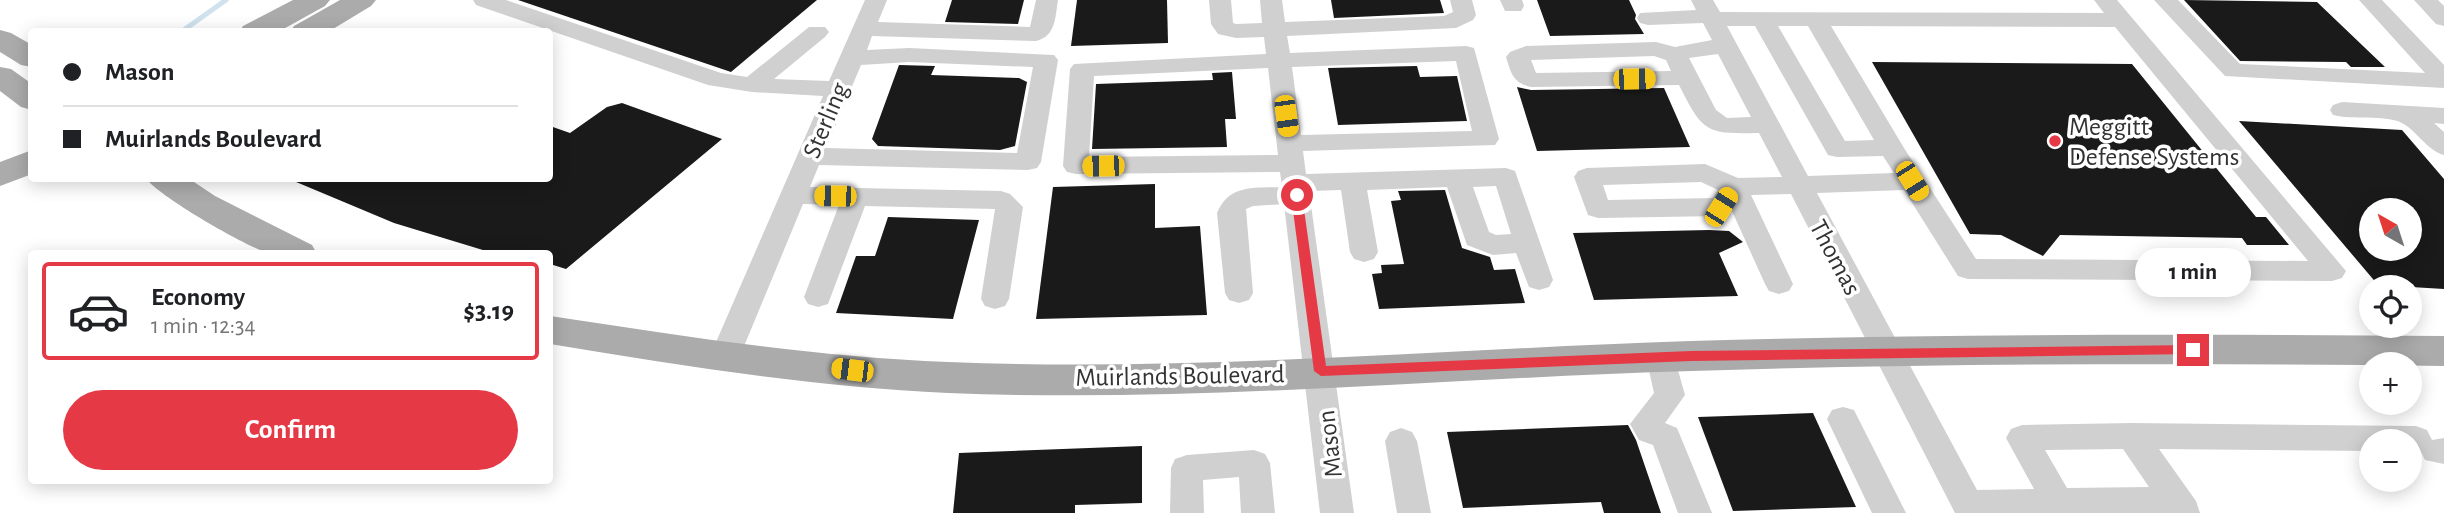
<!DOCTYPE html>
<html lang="en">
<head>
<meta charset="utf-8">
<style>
  :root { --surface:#fff; --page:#f2f2f2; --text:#202124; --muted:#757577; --line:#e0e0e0; --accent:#e63946 }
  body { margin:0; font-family:"Alegreya Sans",sans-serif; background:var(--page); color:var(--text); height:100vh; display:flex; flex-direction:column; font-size:26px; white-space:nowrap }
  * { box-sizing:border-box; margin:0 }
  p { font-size:23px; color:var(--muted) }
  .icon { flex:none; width:38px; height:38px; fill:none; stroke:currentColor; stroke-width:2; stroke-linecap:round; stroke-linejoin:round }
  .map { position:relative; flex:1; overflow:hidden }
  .side { position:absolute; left:28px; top:250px; width:525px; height:234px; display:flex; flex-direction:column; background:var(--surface); border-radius:7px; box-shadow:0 4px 18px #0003 }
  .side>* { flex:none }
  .top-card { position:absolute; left:28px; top:28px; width:525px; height:154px; border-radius:7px; box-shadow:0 4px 18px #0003; display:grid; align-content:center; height:154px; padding:0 35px; background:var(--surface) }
  .needle { width:46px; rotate:321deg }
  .buttons { position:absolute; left:2359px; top:198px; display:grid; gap:14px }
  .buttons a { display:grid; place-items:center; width:63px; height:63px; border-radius:50%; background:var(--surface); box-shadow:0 4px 18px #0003; font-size:35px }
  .end { position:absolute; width:32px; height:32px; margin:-16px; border:9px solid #e63946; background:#fff; box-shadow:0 0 0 4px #fff }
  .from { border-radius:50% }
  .bubble { position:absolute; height:49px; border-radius:24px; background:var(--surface); box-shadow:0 4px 18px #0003; font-size:23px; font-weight:600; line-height:49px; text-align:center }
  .car { position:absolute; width:21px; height:42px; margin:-21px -10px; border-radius:9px; box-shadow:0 0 5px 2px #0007; background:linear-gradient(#f5c518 24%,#345 0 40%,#f5c518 0 76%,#345 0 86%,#f5c518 0) }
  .top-card b { display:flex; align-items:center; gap:24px; height:66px; font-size:26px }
  .top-card b+b { border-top:2px solid var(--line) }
  .top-card i { width:18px; height:18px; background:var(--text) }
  ul { padding:12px 0 0; list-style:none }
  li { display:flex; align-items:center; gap:21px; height:98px; margin:0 14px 10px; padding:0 21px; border:4px solid transparent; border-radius:7px }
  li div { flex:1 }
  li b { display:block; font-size:26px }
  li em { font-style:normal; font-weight:600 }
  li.active { border-color:var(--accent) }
  li>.icon { width:63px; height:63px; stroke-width:1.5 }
  .cta { display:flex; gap:14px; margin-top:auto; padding:14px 35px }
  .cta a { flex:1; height:80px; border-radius:42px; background:var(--accent); color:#fff; font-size:28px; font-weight:600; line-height:80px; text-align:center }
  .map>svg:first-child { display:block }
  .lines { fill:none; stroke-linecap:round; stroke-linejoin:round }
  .stream { stroke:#cfe2ee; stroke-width:5 }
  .building { fill:#1a1a1a; fill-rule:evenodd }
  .minor { fill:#d0d0d0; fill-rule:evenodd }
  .major { fill:#ababab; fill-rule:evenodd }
  .route { fill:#e63946 }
  .poi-dot { fill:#e63946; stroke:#fff; stroke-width:2.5 }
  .labels { text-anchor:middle; stroke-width:7; stroke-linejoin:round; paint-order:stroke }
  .street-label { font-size:26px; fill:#333; stroke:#fff }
  .poi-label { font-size:26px; fill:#333; stroke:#fff; text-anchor:start }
</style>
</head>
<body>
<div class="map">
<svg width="2444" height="513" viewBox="0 0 2444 513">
  <rect width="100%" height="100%" fill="#fff"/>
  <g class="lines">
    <path class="stream" d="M181,32L226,0"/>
  </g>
  <g class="building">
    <path d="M518,0H817L731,72Z"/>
    <path d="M952,0H1024L1018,24L945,22Z"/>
    <path d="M1077,0H1167L1168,43L1071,46Z"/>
    <path d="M1331,0H1440L1444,13L1334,18Z"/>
    <path d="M1537,0H1629L1636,15L1635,19L1644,34L1550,36Z"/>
    <path d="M2184,0L2317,2L2385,67H2351L2346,62L2240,61Z"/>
    <path d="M1872,62L2132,64L2256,217H2266L2289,245H2247L2242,238L2060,235L2043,256L2001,235L1970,234Z"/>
    <path d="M899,65L935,66L931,75L1019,78L1027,82L1015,146L1000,150L878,146L872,139Z"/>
    <path d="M1417,66L1420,77L1457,76L1467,121L1338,125L1328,68Z"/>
    <path d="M1232,72L1236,119H1225L1227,147L1092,149L1096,84L1213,80L1212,73Z"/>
    <path d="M1517,87L1531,90L1664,88L1690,147L1537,151Z"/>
    <path d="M622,103L722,139L566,269L550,264V254H496L394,223L289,179L550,178V126L570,133L607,107Z"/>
    <path d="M2239,121L2402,130L2444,179V289L2378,285ZM2371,210H2410V248H2371Z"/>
    <path d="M1155,184V228L1200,226L1207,315L1036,319L1053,187Z"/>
    <path d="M1445,190L1462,248L1490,257L1494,270L1515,269L1525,303L1379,309L1372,274L1382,273L1381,265L1404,264L1391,201L1401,200L1398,191Z"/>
    <path d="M888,217L979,220L953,319L836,313L856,256H875Z"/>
    <path d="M1709,230L1729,231L1743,242L1719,253L1738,296L1594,300L1573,233Z"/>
    <path d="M1813,413L1856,507L1733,511L1698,417Z"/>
    <path d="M1628,425L1636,440L1661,513H1604L1601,502L1463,508L1447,432Z"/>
    <path d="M1142,446V503L1075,505V513H953L959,453Z"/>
  </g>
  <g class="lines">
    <g class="minor">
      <path d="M473,0H506L721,73L747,77L809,27H825L829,32L825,37L774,79L829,81L865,0H887L878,22L1030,27L1036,0H1058C1055,18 1056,36 1036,41L872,36L867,50L909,48L1054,55L1058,60L1041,162L1037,168L1028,170L819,165L810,187L1001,191L1010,194L1023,207L1009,299L1005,306L995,309L985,306L981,299L995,209L865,206L828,304L818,307L808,304L804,297L839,205L803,204L740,356L736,364L725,367L714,364L710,356L823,96L752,92L708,85L476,5ZM909,62L1033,67L1017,153L826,148L861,65Z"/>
      <path d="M1209,0H1231L1233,23L1236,24L1262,23L1260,0H1282L1285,22L1444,16L1453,12L1450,0H1472L1476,15L1473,20L1456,28L1287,36L1290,53L1466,46L1474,48L1499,139L1495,145L1303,151L1306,174L1506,168L1515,171L1553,280L1549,287L1539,290L1529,287L1516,253L1493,255L1467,245L1447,187L1367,190L1378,252L1374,259L1364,262L1354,259L1350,252L1341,190L1309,191L1354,513H1320L1284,204L1253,206L1246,209L1253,293L1249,300L1239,303L1229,300L1225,293L1217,213C1229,184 1254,188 1282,187L1280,172L1076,174L1067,172L1063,166L1070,69L1074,64L1266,54L1264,37L1236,38L1218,34L1211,24ZM1456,61L1472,131L1301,135L1292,67ZM1268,68L1278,155L1089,157L1094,76ZM1496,186L1511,234L1496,235L1489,232L1473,187Z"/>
      <path d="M1500,0H1522L1524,6L1521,11H1505Z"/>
      <path d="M1691,0H1713L1720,12L2104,13L2094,0H2117L2346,271L2342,278L2332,281L1968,279L1958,276L1904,190L1817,193L1977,490L2034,489L2006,438L2011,429L2022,425L2132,423L2416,426L2427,430L2432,440L2444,438V464L2425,460L2420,450L2410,452V441H2371V451L2159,449L2196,501L2200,513H1955L1791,194L1751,195L1793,284L1789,291L1779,294L1769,291L1765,284L1732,211L1721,216L1598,218L1588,215L1574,177L1578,171L1587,168L1705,164L1738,178L1782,177L1759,133C1706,134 1703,133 1679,85L1531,87C1513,83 1511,73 1506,57L1510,52L1526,46L1656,42L1675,47L1712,40L1703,23L1648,25L1640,23L1637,18L1640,13L1696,10ZM1727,26H1755L1828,155L1837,157L1883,156L1894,173L1808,176ZM1778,26H1808L1874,140L1845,141ZM1831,26L2115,27L2308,261L1976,259L1904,148ZM1718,54L1751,117L1727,118L1716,110L1689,58ZM1654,56L1666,60L1671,71L1536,73L1531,60ZM1701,182L1718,190L1713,198L1608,200L1603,185ZM2123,449L2149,487L2067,488L2045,450Z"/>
      <path d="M2154,0H2178L2240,64L2425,73L2359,0H2382L2444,65V88L2225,76Z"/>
      <path d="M2414,0H2438L2444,6V26L2436,24Z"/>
      <path d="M2342,102L2444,108V124L2434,123L2444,132V155C2426,150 2417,130 2400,122C2384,115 2352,120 2333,115L2330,110L2333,105Z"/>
      <path d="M1661,346L1672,349L1685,395L1665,423L1677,428L1712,513H1678L1653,445L1639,440L1630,424L1654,393L1646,357L1650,349Z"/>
      <path d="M1843,407L1854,410L1906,513H1872L1827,419L1832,410Z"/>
      <path d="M1401,428L1412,432L1417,441L1431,513H1397L1385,441L1390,432Z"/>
      <path d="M1254,450L1265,454L1270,463L1275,513H1241L1239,477L1203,480L1204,513H1170L1171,468L1175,459L1187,455Z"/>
    </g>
    <g class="major">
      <path d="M293,0H330L325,6L278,32H239L243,26Z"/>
      <path d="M340,0H376L371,6L328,32H290L294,26Z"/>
      <path d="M0,30L11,33L32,45V67L21,65L0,52Z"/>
      <path d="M0,67L11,69L32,84V110L21,107L0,91Z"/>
      <path d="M32,150V174L0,186V162Z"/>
      <path d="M146,178H188L215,196L312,245L317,254C302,254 282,257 268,253C247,247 156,195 146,178Z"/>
      <path d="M550,316C682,336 814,357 948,362C1195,372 1444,349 1691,341C1942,334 2193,334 2444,336V366C2198,363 1942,363 1692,371C1445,378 1196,403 948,393C814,387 682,366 550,344Z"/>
    </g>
  </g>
  <path class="route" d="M1297,191L1302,195L1326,366L1691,351L2193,345L2199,350L2193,354L1691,361L1321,376L1314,371L1291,195Z"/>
  <circle class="poi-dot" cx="2055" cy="141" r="7"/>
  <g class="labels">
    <g class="street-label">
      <text transform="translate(825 120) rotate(-67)" y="9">Sterling</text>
      <text transform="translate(1836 257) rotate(62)" y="9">Thomas</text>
      <text transform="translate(1180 375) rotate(-1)" y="9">Muirlands Boulevard</text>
      <text transform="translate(1329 444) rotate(-97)" y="9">Mason</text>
    </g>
    <g class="poi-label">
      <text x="2069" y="135">Meggitt<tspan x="2069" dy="30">Defense Systems</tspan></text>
    </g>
  </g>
</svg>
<div class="buttons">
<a><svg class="needle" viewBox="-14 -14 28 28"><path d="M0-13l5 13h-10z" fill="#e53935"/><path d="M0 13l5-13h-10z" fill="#757577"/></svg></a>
<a><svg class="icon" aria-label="locate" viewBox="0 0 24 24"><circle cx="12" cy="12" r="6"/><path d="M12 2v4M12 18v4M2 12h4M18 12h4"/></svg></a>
<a>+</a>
<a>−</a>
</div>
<i class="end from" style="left:1297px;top:195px"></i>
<i class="end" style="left:2193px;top:350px"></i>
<div class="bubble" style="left:2135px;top:248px;width:116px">1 min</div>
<i class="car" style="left:1634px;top:79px;rotate:89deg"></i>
<i class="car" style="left:1286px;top:116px;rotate:172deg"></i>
<i class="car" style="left:1103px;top:166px;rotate:269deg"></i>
<i class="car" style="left:1912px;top:181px;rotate:148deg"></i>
<i class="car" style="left:835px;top:196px;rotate:271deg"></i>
<i class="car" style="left:1721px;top:207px;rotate:32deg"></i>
<i class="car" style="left:852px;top:370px;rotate:277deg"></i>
<div class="top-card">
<b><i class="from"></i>Mason</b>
<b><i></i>Muirlands Boulevard</b>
</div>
<section class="side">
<ul>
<li class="active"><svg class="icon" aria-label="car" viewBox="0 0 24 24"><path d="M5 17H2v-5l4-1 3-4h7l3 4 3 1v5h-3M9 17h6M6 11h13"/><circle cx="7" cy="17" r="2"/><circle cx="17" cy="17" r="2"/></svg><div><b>Economy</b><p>1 min · 12:34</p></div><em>$3.19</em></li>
</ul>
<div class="cta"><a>Confirm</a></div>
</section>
</div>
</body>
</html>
